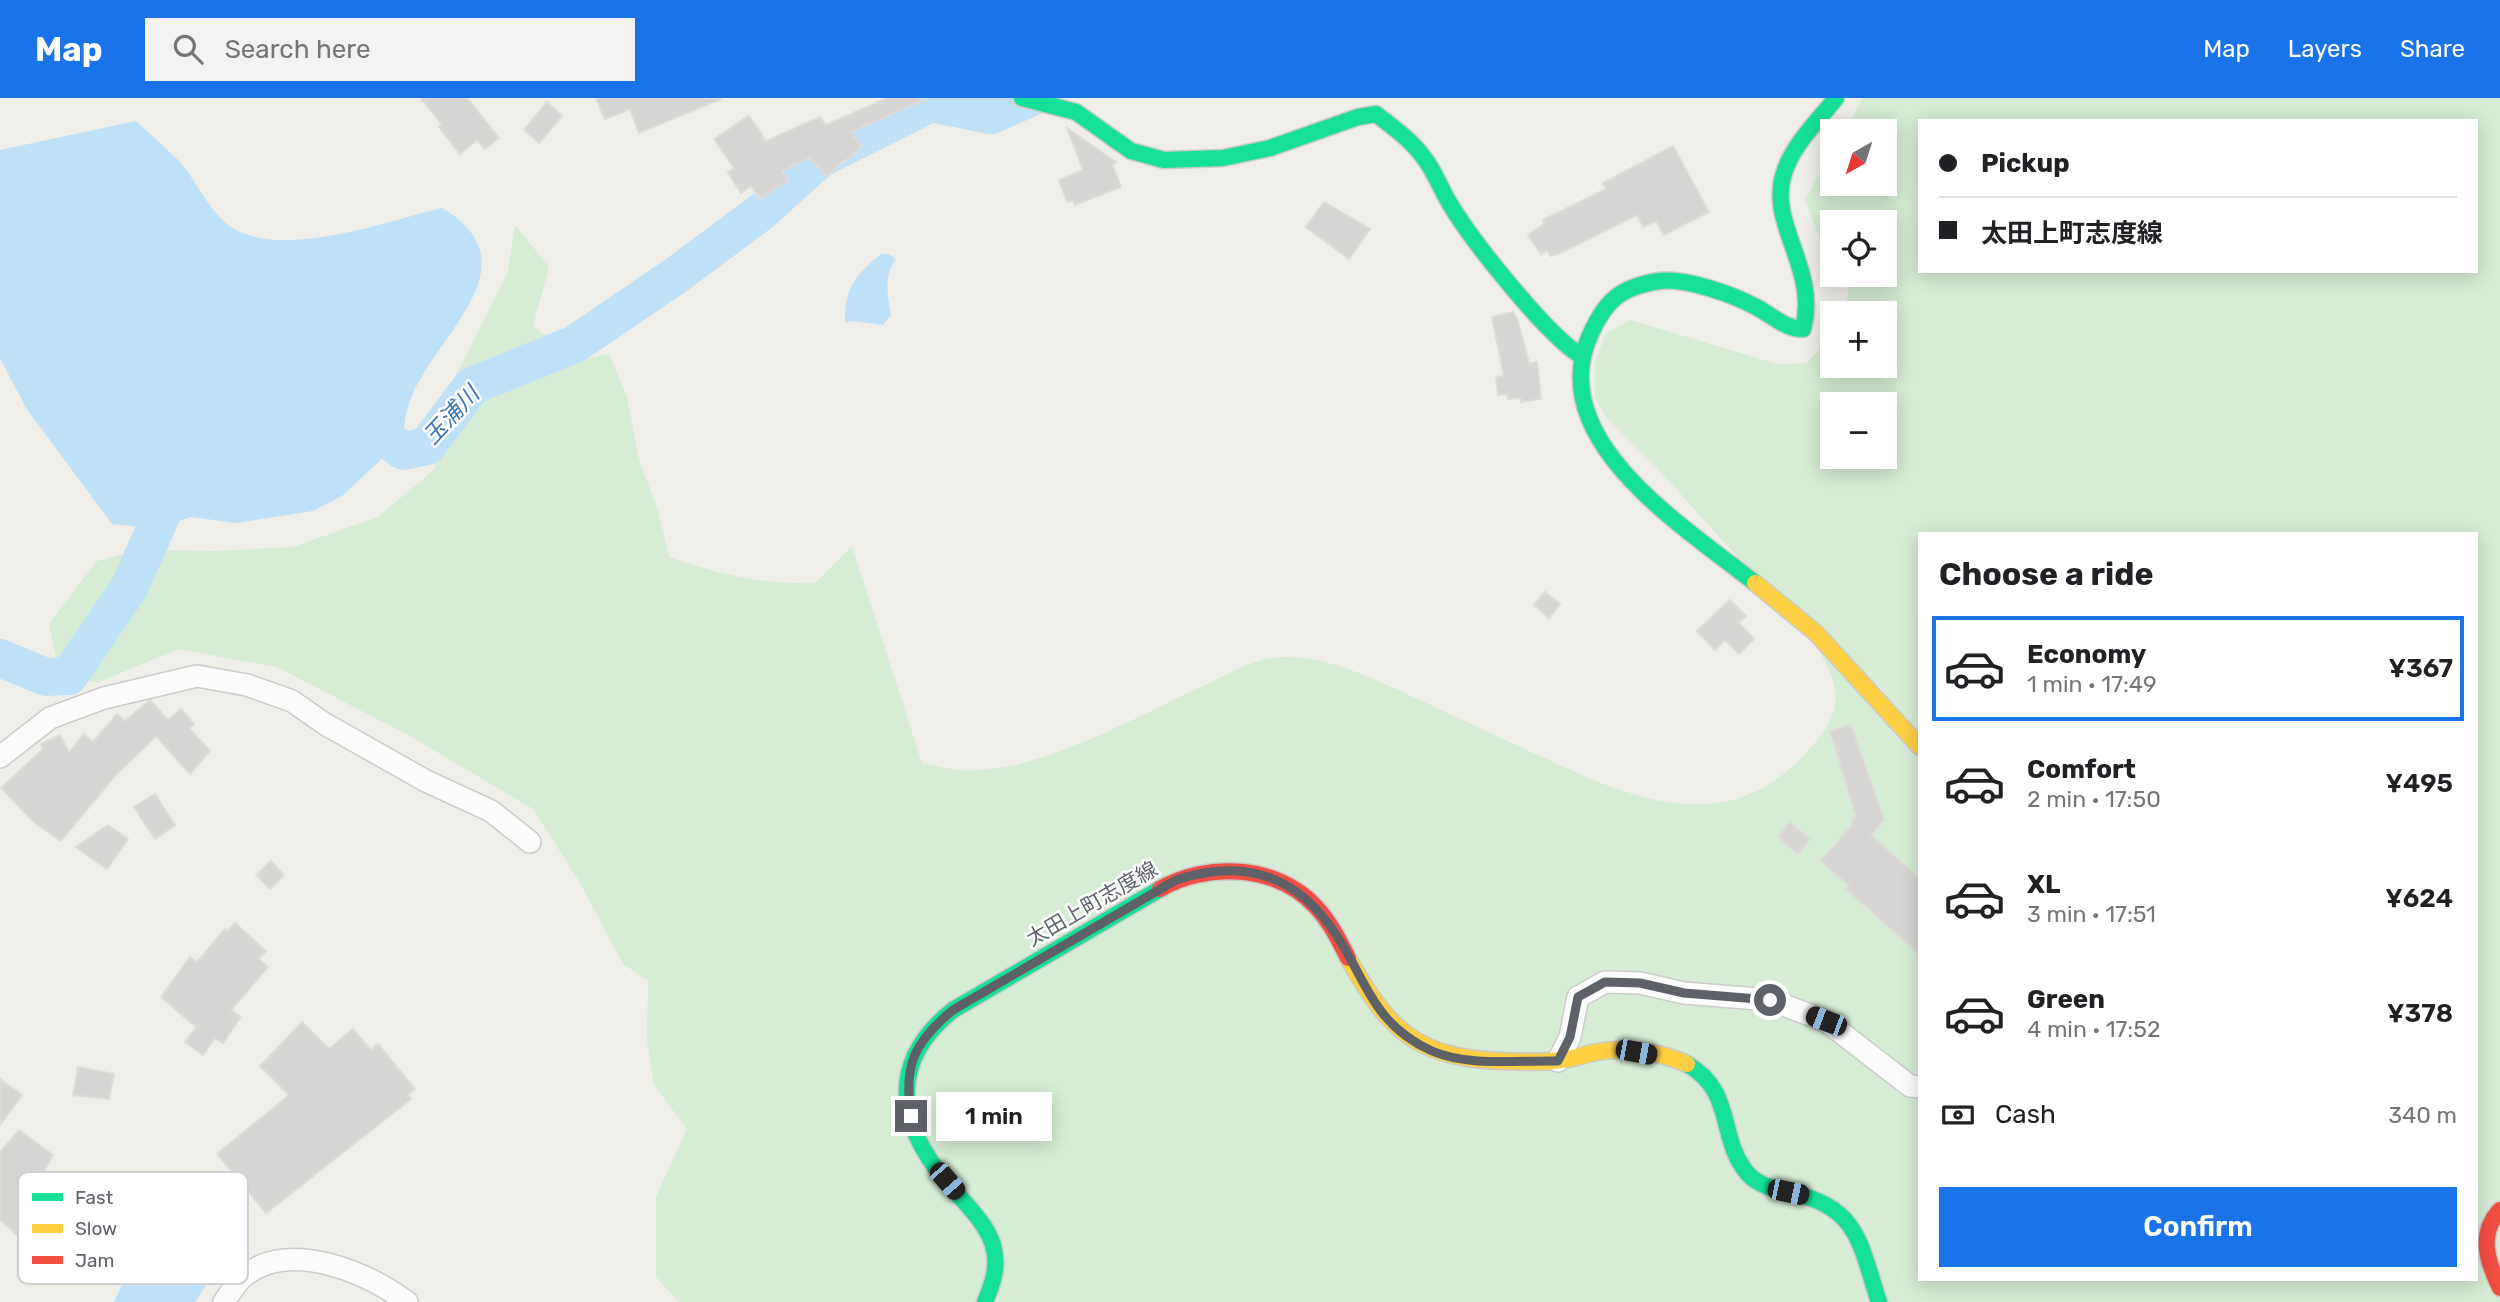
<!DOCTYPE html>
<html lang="en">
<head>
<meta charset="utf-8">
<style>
  :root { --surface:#fff; --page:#f2f2f2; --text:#202124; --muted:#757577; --line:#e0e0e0; --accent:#1a73e8 }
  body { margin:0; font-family:Rubik,"Noto Sans JP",sans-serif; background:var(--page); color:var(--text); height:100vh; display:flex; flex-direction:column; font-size:26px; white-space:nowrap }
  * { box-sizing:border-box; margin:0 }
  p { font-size:23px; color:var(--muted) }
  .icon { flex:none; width:38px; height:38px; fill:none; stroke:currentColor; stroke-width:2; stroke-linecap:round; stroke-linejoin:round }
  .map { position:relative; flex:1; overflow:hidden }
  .side { position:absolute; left:1918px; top:434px; width:560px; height:749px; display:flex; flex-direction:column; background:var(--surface); border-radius:0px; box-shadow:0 4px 18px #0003 }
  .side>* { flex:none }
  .top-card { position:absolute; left:1918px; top:21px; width:560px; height:154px; border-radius:0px; box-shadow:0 4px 18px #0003; display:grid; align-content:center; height:154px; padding:0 21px; background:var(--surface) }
  .needle { width:46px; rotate:219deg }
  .fabs { position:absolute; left:1820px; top:21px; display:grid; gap:14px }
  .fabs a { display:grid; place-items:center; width:77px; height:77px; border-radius:0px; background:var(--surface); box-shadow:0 4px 18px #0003; font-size:35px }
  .end { position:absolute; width:32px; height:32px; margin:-16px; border:9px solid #5e6268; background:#fff; box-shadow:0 0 0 4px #fff }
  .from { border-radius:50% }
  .bubble { position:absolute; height:49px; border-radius:0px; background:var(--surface); box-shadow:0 4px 18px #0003; font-size:23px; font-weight:600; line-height:49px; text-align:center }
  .car { position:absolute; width:21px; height:42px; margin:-21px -10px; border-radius:9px; box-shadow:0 0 5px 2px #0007; background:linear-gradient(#222 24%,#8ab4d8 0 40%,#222 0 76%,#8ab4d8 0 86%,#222 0) }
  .top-card b { display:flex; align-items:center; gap:24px; height:66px; font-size:26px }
  .top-card b+b { border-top:2px solid var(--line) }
  .top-card i { width:18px; height:18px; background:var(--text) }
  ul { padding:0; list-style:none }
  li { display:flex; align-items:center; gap:21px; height:105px; margin:0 14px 10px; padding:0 7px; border:4px solid transparent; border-radius:0px }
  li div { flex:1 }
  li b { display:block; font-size:26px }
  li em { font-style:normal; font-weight:600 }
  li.current { border-color:var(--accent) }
  li>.icon { width:63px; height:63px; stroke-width:1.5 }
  h2 { padding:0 21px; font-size:32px; line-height:84px }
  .pay { display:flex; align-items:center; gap:18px; height:77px; padding:0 21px; font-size:26px }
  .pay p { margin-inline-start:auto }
  .primary-button { display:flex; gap:14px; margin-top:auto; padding:14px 21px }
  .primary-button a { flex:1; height:80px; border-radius:0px; background:var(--accent); color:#fff; font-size:28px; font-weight:600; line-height:80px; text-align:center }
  header { display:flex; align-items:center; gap:42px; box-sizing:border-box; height:98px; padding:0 35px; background:var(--accent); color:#fff }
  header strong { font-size:33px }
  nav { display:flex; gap:38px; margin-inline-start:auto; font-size:24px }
  .search { width:490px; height:63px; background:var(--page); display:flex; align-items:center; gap:18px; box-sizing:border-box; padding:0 24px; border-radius:0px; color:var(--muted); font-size:26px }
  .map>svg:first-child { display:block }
  .green { fill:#d6ecd4; fill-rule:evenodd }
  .water { fill:#bee1f8 }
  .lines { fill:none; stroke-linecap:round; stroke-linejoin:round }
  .river { stroke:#bee1f8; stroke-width:38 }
  .building { fill:#d6d5d3; stroke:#dedcd8; stroke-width:2 }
  .street-casing { stroke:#cccccb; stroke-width:24 }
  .fast-casing { stroke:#cbcbca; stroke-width:19 }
  .slow-casing { stroke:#cbcbca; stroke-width:19 }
  .jam-casing { stroke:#cbcbca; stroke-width:19 }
  .street { stroke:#fdfcfc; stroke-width:21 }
  .fast { stroke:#16e098; stroke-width:16 }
  .slow { stroke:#ffcf43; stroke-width:16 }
  .jam { stroke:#f24e42; stroke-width:16 }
  .route { stroke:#5e6268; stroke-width:9 }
  .labels { text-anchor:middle; stroke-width:5; stroke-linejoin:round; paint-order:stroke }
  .street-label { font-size:21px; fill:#5e6268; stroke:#fff }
  .water-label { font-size:23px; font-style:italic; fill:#3a75b1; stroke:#fff }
  .key { fill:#fff; stroke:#cfd0d2; stroke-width:2 }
  .key-label { font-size:19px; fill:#5e6268 }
</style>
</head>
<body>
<header>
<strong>Map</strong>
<div class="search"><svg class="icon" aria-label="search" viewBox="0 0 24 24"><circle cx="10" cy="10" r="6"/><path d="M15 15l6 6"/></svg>Search here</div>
<nav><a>Map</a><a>Layers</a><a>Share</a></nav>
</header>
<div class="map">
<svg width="2500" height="1204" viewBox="0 0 2500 1204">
  <rect width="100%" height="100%" fill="#efeee9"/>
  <path class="green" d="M1863,0H2500V1204H679L656,1179V1099L687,1031L654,987L647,943L648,883L623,866L579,783L533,711L410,638L277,569L178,551L97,585L59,572L49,526L97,463L139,452L216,453L293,449L378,419L435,371L436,317L508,173L515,127L549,169L533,228L580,262L609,256L627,299L639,362L658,412L669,459C716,476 765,487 815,485L852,448L922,665C934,667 947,671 959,672C1035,678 1135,619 1203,588C1228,576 1256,559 1284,559C1329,559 1367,578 1407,596C1452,617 1496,638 1540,658C1640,705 1736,745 1818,641C1848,604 1835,580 1814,544L1660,373L1606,319L1595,300V266L1605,236L1630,222L1777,266L1807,265L1832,237V268H1885V215H1844L1850,186L1844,177H1885V124H1832V158L1819,138L1805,101L1832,54V86H1885V33H1844ZM1920,23H2476V173H1920ZM1832,306H1885V359H1832ZM1920,436H2476V1181H1920Z"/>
  <g class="water">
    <path d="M136,23C150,36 165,49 179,63C196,82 208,111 228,127C278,164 387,123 442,110C536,166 437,235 411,300C404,319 403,334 404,353L387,356L342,398L313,413L236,425L191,419L156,430L112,426L26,310L0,260V52Z"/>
    <path d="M881,156H889L896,161C883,177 888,198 891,217L883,227L852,223L845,225C845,190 854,178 881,156Z"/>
    <path d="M143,1139L217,1171L195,1204H114Z"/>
  </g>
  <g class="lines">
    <g class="river">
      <path d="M361,330H370L404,353L427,348L472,288L575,246L675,178L761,114L821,60L931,5L991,17L1030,0"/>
      <path d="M0,560L46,579L69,578L129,490L165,409L188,393"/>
    </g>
  </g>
  <g class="building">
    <path d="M421,0H467L499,40L485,51L477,42L460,56L439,29L442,27Z"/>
    <path d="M596,0H720L721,1L639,35L630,11L605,21Z"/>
    <path d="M887,0H928L851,34L862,49L826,78L811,59L782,73L788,82L760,101L751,88L741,95L728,74L734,70L714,41L749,18L766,43L820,19L826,27Z"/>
    <path d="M547,4L562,18L539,45L524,32Z"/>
    <path d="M1067,30L1116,64L1112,66L1121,89L1075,107L1073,102L1067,104L1059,82L1083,72Z"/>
    <path d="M1673,48L1709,114L1664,137L1656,123L1643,129L1637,117L1560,155L1551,158L1547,152L1541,156L1528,137L1545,125L1543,122L1606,91L1603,85Z"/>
    <path d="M1324,104L1370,131L1349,161L1306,129Z"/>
    <path d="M1513,214L1517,220L1529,265L1537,264L1541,301L1521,304V300L1508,301V296L1498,297L1496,279L1504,278L1492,219Z"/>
    <path d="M1545,494L1560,506L1549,520L1534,507Z"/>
    <path d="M1730,502L1746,518L1739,525L1754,541L1739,556L1725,542L1715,552L1697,533Z"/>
    <path d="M150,602L168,622L181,611L194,626L189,630L210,653L190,676L156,638L114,679L61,743L35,725L1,690L43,651L41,646L60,637L69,655L84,636L93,644L117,616L125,623Z"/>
    <path d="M1851,627L1884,722L1871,737L1920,781V857L1846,791L1849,788L1821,763L1853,726L1851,724L1856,718L1830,633Z"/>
    <path d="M155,696L175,727L155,741L134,709Z"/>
    <path d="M1790,724L1810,741L1798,756L1778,739Z"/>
    <path d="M108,727L128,741L107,771L76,749Z"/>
    <path d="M271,763L284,777L270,791L256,777Z"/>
    <path d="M235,825L266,853L259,861L268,869L231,912L241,919L223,945L215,940L203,957L185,944L196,929L161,899L190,859L197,864L225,831L228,833Z"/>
    <path d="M302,924L329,951L353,931L371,952L378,946L415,991L408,997L411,1001L266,1115L217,1056L289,997L260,968Z"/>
    <path d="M78,969L114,976L109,1001L73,997Z"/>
    <path d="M0,981L22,997L0,1027Z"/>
    <path d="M19,1032L53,1057L35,1089L38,1092L34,1096L51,1110L49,1112L70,1128L57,1146L62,1148L53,1172L18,1142L20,1140L0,1122V1054Z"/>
  </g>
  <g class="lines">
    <g class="street-casing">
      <g id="street">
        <path d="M0,659L50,620L104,600L197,578L247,587L292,603L325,626L426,683L491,713L530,744"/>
        <path d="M1558,963L1570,939L1578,899L1605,884L1640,885L1684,895L1770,902L1826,923L1910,988L1920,989"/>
        <path d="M224,1204C230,1196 236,1184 244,1178C290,1141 366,1174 407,1204"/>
      </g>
    </g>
    <g class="fast-casing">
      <g id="fast">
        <path d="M1022,0L1076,14L1131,53L1164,62L1223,60L1270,50L1358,19L1376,16C1394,30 1414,44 1427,64C1436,77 1442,93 1450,106C1472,143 1546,236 1580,257"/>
        <path d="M1755,485C1685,429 1541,341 1591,235C1606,202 1621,189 1659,183C1686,180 1732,196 1756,209C1772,217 1785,231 1803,231C1819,170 1767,126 1784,75C1793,46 1818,23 1836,0"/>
        <path d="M1687,966C1736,994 1717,1040 1748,1076C1759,1088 1777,1092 1792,1095C1859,1109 1860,1147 1879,1204"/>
        <path d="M985,1204C993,1185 999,1168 993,1147C985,1122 962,1103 946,1083C896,1024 889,963 953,912L1160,791"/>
      </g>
    </g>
    <g class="slow-casing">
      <g id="slow">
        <path d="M1755,485L1816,535L1920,649"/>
        <path d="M1348,860C1388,932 1417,960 1502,963C1521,964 1542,965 1561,962C1573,961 1585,956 1597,954C1627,948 1660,954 1687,966"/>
      </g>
    </g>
    <g class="jam-casing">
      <g id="jam">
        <path d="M1160,791C1207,764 1277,766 1316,809C1330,824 1339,842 1348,860"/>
        <path d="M2500,1112C2478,1136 2487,1163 2500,1190"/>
      </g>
    </g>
    <use href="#street" class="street"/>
    <use href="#fast" class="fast"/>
    <use href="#slow" class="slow"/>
    <use href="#jam" class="jam"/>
  </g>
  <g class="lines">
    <path class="route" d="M911,1018C903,968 914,944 953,912L1176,782C1236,763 1287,772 1327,824C1365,872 1367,924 1432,953C1469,969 1519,962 1558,963L1570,939L1578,899L1605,884L1640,885L1684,895L1770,902"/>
  </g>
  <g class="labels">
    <g class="street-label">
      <text transform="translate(1092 806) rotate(-30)" y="7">太田上町志度線</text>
    </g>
    <g class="water-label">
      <text transform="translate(451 317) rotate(-47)" y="8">玉浦川</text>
    </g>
  </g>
  <rect x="18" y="1074" width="230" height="112" rx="10" class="key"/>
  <rect x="32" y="1095" width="31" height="8" fill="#16e098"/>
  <rect x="32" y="1126" width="31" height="9" fill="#ffcf43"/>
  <rect x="32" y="1158" width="31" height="8" fill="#f24e42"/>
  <g class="key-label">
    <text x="75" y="1106">Fast</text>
    <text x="75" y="1137">Slow</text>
    <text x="75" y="1169">Jam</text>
  </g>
</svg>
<div class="fabs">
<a><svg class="needle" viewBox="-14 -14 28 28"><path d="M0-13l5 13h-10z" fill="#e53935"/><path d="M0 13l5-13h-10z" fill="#757577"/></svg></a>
<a><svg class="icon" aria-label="locate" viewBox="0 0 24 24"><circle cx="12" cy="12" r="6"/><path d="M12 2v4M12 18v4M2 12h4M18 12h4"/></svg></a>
<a>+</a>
<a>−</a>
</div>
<i class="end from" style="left:1770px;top:902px"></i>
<i class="end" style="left:911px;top:1018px"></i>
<div class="bubble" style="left:936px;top:994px;width:116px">1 min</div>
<i class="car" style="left:1826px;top:923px;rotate:291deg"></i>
<i class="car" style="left:1636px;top:954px;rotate:101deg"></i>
<i class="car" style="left:947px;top:1083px;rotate:139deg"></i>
<i class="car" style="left:1788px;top:1094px;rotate:102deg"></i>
<div class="top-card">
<b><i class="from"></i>Pickup</b>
<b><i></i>太田上町志度線</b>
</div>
<section class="side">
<h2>Choose a ride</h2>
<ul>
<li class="current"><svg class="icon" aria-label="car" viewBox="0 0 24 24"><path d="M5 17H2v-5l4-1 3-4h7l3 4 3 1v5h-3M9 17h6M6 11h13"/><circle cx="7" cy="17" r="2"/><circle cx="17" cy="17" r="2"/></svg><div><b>Economy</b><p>1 min · 17:49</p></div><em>¥367</em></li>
<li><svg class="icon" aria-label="car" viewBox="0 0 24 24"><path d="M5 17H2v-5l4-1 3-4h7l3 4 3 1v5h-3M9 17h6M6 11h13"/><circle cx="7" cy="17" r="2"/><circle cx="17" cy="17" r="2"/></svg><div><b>Comfort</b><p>2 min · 17:50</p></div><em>¥495</em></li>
<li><svg class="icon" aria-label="car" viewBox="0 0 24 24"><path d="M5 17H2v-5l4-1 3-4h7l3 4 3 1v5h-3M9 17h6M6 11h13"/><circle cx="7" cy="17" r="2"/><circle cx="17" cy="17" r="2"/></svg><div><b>XL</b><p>3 min · 17:51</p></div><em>¥624</em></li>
<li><svg class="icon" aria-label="car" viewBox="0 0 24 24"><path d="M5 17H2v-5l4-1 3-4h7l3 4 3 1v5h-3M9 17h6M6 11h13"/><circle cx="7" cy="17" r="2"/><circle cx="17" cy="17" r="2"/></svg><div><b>Green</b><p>4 min · 17:52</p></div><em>¥378</em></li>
</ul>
<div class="pay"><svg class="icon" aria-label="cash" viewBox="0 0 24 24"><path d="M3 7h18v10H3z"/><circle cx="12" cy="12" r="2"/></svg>Cash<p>340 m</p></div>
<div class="primary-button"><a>Confirm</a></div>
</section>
</div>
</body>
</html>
